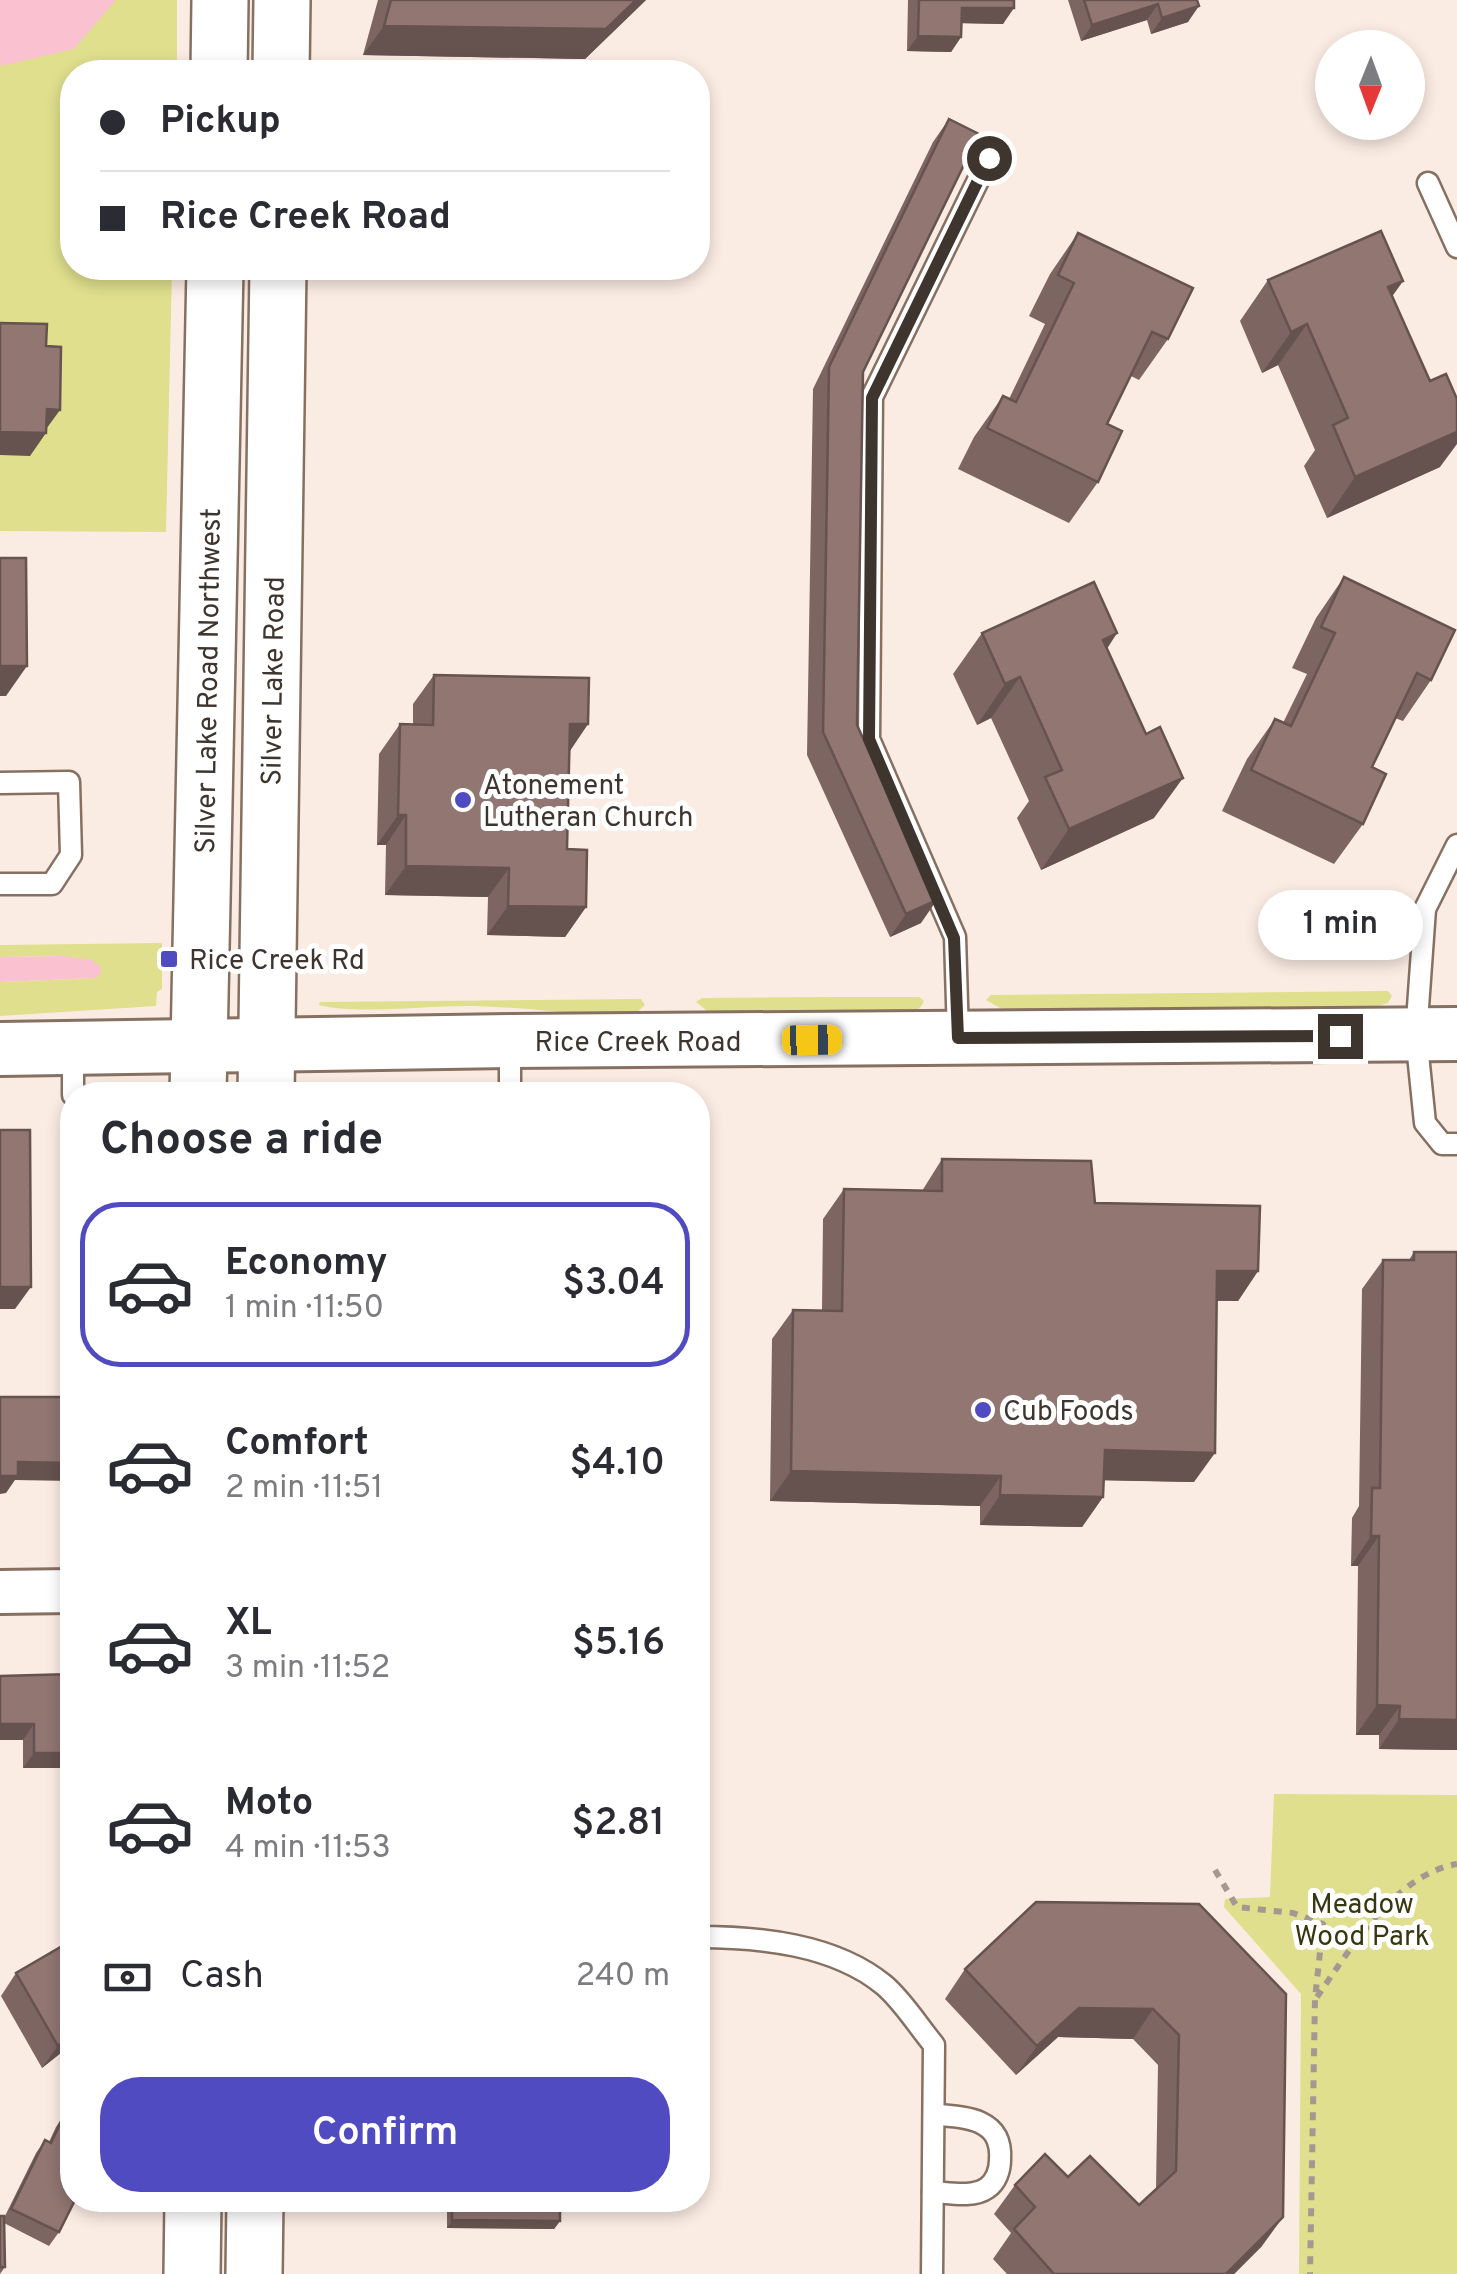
<!DOCTYPE html>
<html lang="en">
<head>
<meta charset="utf-8">
<style>
  :root { --surface:#fff; --page:#f7f7f7; --text:#2b2b33; --muted:#7c7c81; --line:#e1e1e2; --accent:#514bc2 }
  body { margin:0; font-family:Overpass,sans-serif; background:var(--page); color:var(--text); height:100vh; display:flex; flex-direction:column; font-size:38px; white-space:nowrap }
  * { box-sizing:border-box; margin:0 }
  p { font-size:32px; color:var(--muted) }
  .icon { flex:none; width:55px; height:55px; fill:none; stroke:currentColor; stroke-width:2; stroke-linecap:round; stroke-linejoin:round }
  .map { position:relative; flex:1; overflow:hidden }
  .drawer { position:absolute; left:60px; top:1082px; width:650px; height:1130px; display:flex; flex-direction:column; background:var(--surface); border-radius:40px; box-shadow:0 5px 15px #0003 }
  .drawer>* { flex:none }
  .guide { position:absolute; left:60px; top:60px; width:650px; height:220px; border-radius:40px; box-shadow:0 5px 15px #0003; display:grid; align-content:center; height:220px; padding:0 40px; background:var(--surface) }
  .needle { width:65px; rotate:181deg }
  .controls { position:absolute; left:1315px; top:30px; display:grid; gap:20px }
  .controls a { display:grid; place-items:center; width:110px; height:110px; border-radius:50%; background:var(--surface); box-shadow:0 5px 15px #0003; font-size:50px }
  .end { position:absolute; width:45px; height:45px; margin:-22px; border:12px solid #3f352f; background:#fff; box-shadow:0 0 0 5px #fff }
  .from { border-radius:50% }
  .bubble { position:absolute; height:70px; border-radius:35px; background:var(--surface); box-shadow:0 5px 15px #0003; font-size:32px; font-weight:600; line-height:70px; text-align:center }
  .car { position:absolute; width:30px; height:60px; margin:-30px -15px; border-radius:12px; box-shadow:0 0 8px 2px #0007; background:linear-gradient(#f5c518 24%,#345 0 40%,#f5c518 0 76%,#345 0 86%,#f5c518 0) }
  .guide b { display:flex; align-items:center; gap:35px; height:95px; font-size:38px }
  .guide b+b { border-top:2px solid var(--line) }
  .guide i { width:25px; height:25px; background:var(--text) }
  ul { padding:0; list-style:none }
  li { display:flex; align-items:center; gap:30px; height:165px; margin:0 20px 15px; padding:0 20px; border:5px solid transparent; border-radius:40px }
  li div { flex:1 }
  li b { display:block; font-size:38px }
  li em { font-style:normal; font-weight:600 }
  li.selected { border-color:var(--accent) }
  li>.icon { width:90px; height:90px; stroke-width:1.5 }
  h2 { padding:0 40px; font-size:45px; line-height:120px }
  .pay { display:flex; align-items:center; gap:25px; height:110px; padding:0 40px; font-size:38px }
  .pay p { margin-inline-start:auto }
  .cta { display:flex; gap:20px; margin-top:auto; padding:20px 40px }
  .cta a { flex:1; height:115px; border-radius:40px; background:var(--accent); color:#fff; font-size:40px; font-weight:600; line-height:115px; text-align:center }
  .map>svg:first-child { display:block }
  .green { fill:#dfdf8d }
  .water { fill:#fac1d0 }
  .lines { fill:none; stroke-linecap:round; stroke-linejoin:round }
  .service-casing { stroke:#867062; stroke-width:25 }
  .minor-casing { stroke:#867062; stroke-width:48 }
  .tertiary-casing { stroke:#867062; stroke-width:58 }
  .secondary-casing { stroke:#867062; stroke-width:60 }
  .path { stroke:#a59890; stroke-width:6; stroke-dasharray:8 8; stroke-linecap:butt }
  .service { stroke:#fff; stroke-width:20 }
  .minor { stroke:#fff; stroke-width:42 }
  .tertiary { stroke:#fff; stroke-width:52 }
  .secondary { stroke:#fff; stroke-width:55 }
  .wall { fill:#7d6562 }
  .shaded-wall { fill:#665350 }
  .building { fill:#917672; stroke:#665350; stroke-width:2.5 }
  .route { stroke:#3f352f; stroke-width:12 }
  .poi-dot { fill:#514bc2; stroke:#fff; stroke-width:4 }
  .labels { text-anchor:middle; stroke-width:10; stroke-linejoin:round; paint-order:stroke }
  .street-label { font-size:28px; fill:#3f352f; stroke:#fff }
  .poi-label { font-size:28px; fill:#3f352f; stroke:#fff; text-anchor:start }
  .park-label { font-size:28px; fill:#383710; stroke:#fff }
</style>
</head>
<body>
<div class="map">
<svg width="1457" height="2274" viewBox="0 0 1457 2274">
  <rect width="100%" height="100%" fill="#fbece3"/>
  <g class="green">
    <path d="M0,0H177V72H72V268H172L166,532L0,531Z"/>
    <path d="M162,943V989L157,992L156,1006L0,1016V982L96,978L63,956L0,957V945Z"/>
    <path d="M1388,991L1392,996L1388,1003L1371,1008L1007,1012L986,1000L991,995Z"/>
    <path d="M837,997H919L924,1001L920,1008L910,1012L711,1014L696,1002L702,998Z"/>
    <path d="M641,999L645,1005L634,1015C580,1016 527,1007 473,1006C430,1005 357,1015 319,1005L320,1002Z"/>
    <path d="M1274,1794L1457,1795V2274H1299L1301,1994L1224,1907L1225,1899L1270,1897Z"/>
  </g>
  <g class="water">
    <path d="M0,0H116L74,49L5,65H0Z"/>
    <path d="M63,956L92,960L101,967V973L96,978L0,982V957Z"/>
  </g>
  <g class="lines">
    <g class="service-casing">
      <g id="service">
        <path d="M1428,183L1457,247"/>
        <path d="M0,783L69,782L71,855L52,884H0"/>
        <path d="M1457,845L1425,909L1416,1035L1425,1123L1442,1144H1457"/>
        <path d="M958,1036L955,937L869,739L872,397L989,158"/>
        <path d="M510,1042V1095"/>
        <path d="M73,1050V1095"/>
        <path d="M698,1937C759,1937 834,1944 884,1985C903,2001 918,2026 934,2045L932,2274"/>
        <path d="M933,2192C950,2193 973,2198 987,2188C996,2182 1000,2170 1000,2160C1003,2119 966,2116 934,2115"/>
      </g>
    </g>
    <g class="minor-casing">
      <path id="minor" d="M0,1592L72,1591"/>
    </g>
    <g class="tertiary-casing">
      <path id="tertiary" d="M0,1049L510,1041L1457,1034"/>
    </g>
    <g class="secondary-casing">
      <g id="secondary">
        <path d="M219,72L220,0"/>
        <path d="M281,72L282,0"/>
        <path d="M198,1095L215,268"/>
        <path d="M266,1095L278,268"/>
        <path d="M192,2274L193,2200"/>
        <path d="M254,2274L255,2200"/>
      </g>
    </g>
    <g class="path">
      <path d="M1215,1870L1237,1907L1293,1913L1323,1924L1315,1999L1310,2274"/>
      <path d="M1317,1997C1350,1949 1396,1874 1457,1864"/>
    </g>
    <use href="#service" class="service"/>
    <use href="#minor" class="minor"/>
    <use href="#tertiary" class="tertiary"/>
    <use href="#secondary" class="secondary"/>
  </g>
  <g class="wall">
    <path d="M378,0H646L585,59L363,55Z"/>
    <path d="M908,0H1014L1003,24L962,23L961,37L951,52L907,51Z"/>
    <path d="M1068,0H1197L1188,22L1151,34L1147,20L1081,41Z"/>
    <path d="M949,119L863,372L857,725L921,923L890,937L807,755L813,389L933,142Z"/>
    <path d="M1078,233L1168,339L1139,380L1131,376L1107,424L1098,482L1069,523L958,469L974,437L1003,396L1009,399L1045,324L1029,316L1050,274Z"/>
    <path d="M1268,280L1403,281L1392,296L1440,467L1327,518L1304,466L1315,450L1278,365L1262,373L1240,321Z"/>
    <path d="M1344,577L1431,680L1403,721L1395,718L1372,767L1363,824L1334,864L1222,811L1247,759L1275,719L1283,723L1307,674L1292,668L1316,618Z"/>
    <path d="M982,633H1117L1107,649L1154,818L1041,870L1017,818L1029,801L991,718L977,725L953,674Z"/>
    <path d="M434,675L588,724L569,751L567,849L586,907L565,937L487,935L488,897L385,895L386,845H377L379,754L400,724L413,725V704Z"/>
    <path d="M942,1159L1095,1203L1258,1271L1238,1301H1217L1194,1482L1104,1480L1103,1497L1082,1527L980,1525V1506L770,1501L772,1339L793,1310H822L823,1219L844,1189L922,1191Z"/>
    <path d="M1414,1252L1457,1750L1379,1749V1735H1356L1358,1566H1351L1352,1518L1359,1506L1362,1289L1383,1260H1409Z"/>
    <path d="M72,1674V1768H23V1740H0Z"/>
    <path d="M1199,1904L1262,2246L1234,2274H1007L993,2259L1011,2233L994,2214L1015,2185L1068,2177L1139,2205L1156,2189L1158,2065L1133,2039L1058,2037L1016,2075L945,1999L965,1969Z"/>
    <path d="M72,1960V2044L42,2068L1,1996L16,1973Z"/>
    <path d="M65,2113L59,2232L49,2246L4,2223L5,2267L0,2274V2216L4,2218L36,2153L45,2140L49,2142L56,2127Z"/>
    <path d="M447,2200H560V2221L554,2229L447,2228Z"/>
  </g>
  <g class="shaded-wall">
    <path d="M636,0H646L585,59L363,55L384,26Z"/>
    <path d="M1158,4L1147,20L1081,41L1092,25Z"/>
    <path d="M1199,6L1188,22L1151,34L1162,18Z"/>
    <path d="M962,8H1014L1003,24L951,23Z"/>
    <path d="M918,36L961,37L951,52L907,51Z"/>
    <path d="M1403,281L1374,322L1388,287Z"/>
    <path d="M1307,324L1278,365L1262,373L1291,332Z"/>
    <path d="M47,409L60,410L44,432Z"/>
    <path d="M0,432L46,433L30,456L0,455Z"/>
    <path d="M1457,432V444L1440,467L1327,518L1355,477Z"/>
    <path d="M1117,633L1089,674L1103,640Z"/>
    <path d="M0,666H27L6,696H0Z"/>
    <path d="M1020,677L991,718L977,725L1005,684Z"/>
    <path d="M570,724H588L568,754Z"/>
    <path d="M1183,778L1154,818L1041,870L1069,829Z"/>
    <path d="M398,815H406L386,845H377Z"/>
    <path d="M406,866L509,868L488,897L385,895Z"/>
    <path d="M937,900L921,923L890,937L906,914Z"/>
    <path d="M508,906L586,907L565,937L487,935Z"/>
    <path d="M1217,1271H1258L1238,1301L1196,1300Z"/>
    <path d="M0,1287H31L15,1309H0Z"/>
    <path d="M1105,1450L1215,1453L1194,1482L1084,1480Z"/>
    <path d="M18,1462L72,1463V1481L15,1480L6,1493L0,1494V1476Z"/>
    <path d="M791,1471L1001,1476L980,1506L770,1501Z"/>
    <path d="M1000,1495L1103,1497L1082,1527L980,1525Z"/>
    <path d="M1371,1536H1379L1358,1566H1351Z"/>
    <path d="M1377,1705L1400,1706L1379,1735H1356Z"/>
    <path d="M1399,1719L1457,1720V1750L1379,1749Z"/>
    <path d="M0,1724H34L23,1740H0Z"/>
    <path d="M34,1753H72V1768H23Z"/>
    <path d="M1079,2008L1153,2009L1133,2039L1058,2037L1016,2075L1037,2046Z"/>
    <path d="M72,2034V2044L42,2068L58,2046Z"/>
    <path d="M1283,2217L1262,2246L1234,2274H1226Z"/>
    <path d="M452,2220L560,2221L554,2229L447,2228Z"/>
  </g>
  <g class="building">
    <path d="M391,0H636L606,29L384,26Z"/>
    <path d="M919,0H1014V8H962L961,37L918,36Z"/>
    <path d="M1084,0H1197L1199,6L1162,18L1158,4L1092,25Z"/>
    <path d="M949,119L979,134L863,372L857,725L937,900L906,914L823,732L829,367Z"/>
    <path d="M1381,231L1403,281L1388,287L1430,381L1446,374L1457,399V432L1355,477L1333,425L1348,418L1307,324L1291,332L1268,280Z"/>
    <path d="M1078,233L1193,288L1168,339L1152,332L1107,424L1122,431L1098,482L987,428L1003,396L1016,402L1074,283L1058,275Z"/>
    <path d="M0,323L47,324L46,346L61,347L60,410L47,409L46,433L0,432Z"/>
    <path d="M0,558H26L27,666H0Z"/>
    <path d="M1344,577L1455,630L1431,680L1417,673L1372,767L1386,774L1363,824L1251,770L1275,719L1291,726L1335,633L1321,627Z"/>
    <path d="M1094,582L1117,633L1103,640L1146,734L1160,727L1183,778L1069,829L1045,777L1062,770L1020,677L1005,684L982,633Z"/>
    <path d="M434,675L589,678L588,724H570L567,849L587,850L586,907L508,906L509,868L406,866V815H398L400,724L433,725Z"/>
    <path d="M0,1130H30L31,1287H0Z"/>
    <path d="M942,1159L1091,1161L1095,1203L1260,1206L1258,1271H1217L1215,1453L1105,1450L1103,1497L1000,1495L1001,1476L791,1471L793,1310L842,1311L844,1189L942,1191Z"/>
    <path d="M1414,1252H1457V1720L1399,1719L1400,1706L1377,1705L1379,1536H1371L1372,1488H1380L1383,1260H1414Z"/>
    <path d="M0,1397H72V1463L18,1462V1476H0Z"/>
    <path d="M72,1674V1753H34V1724H0V1676Z"/>
    <path d="M1036,1902L1199,1904L1286,1994L1283,2217L1226,2274H1054L1014,2229L1035,2207L1015,2185L1045,2154L1068,2177L1090,2156L1139,2205L1176,2171L1179,2035L1153,2009L1079,2008L1037,2046L965,1969Z"/>
    <path d="M64,1945L72,1960V2034L58,2046L16,1973Z"/>
    <path d="M65,2113L72,2117V2200H75L59,2232L11,2209L45,2140L51,2143Z"/>
    <path d="M452,2200H560V2221L452,2220Z"/>
    <path d="M0,2216H4L5,2267H0Z"/>
  </g>
  <g class="lines">
    <path class="route" d="M989,158L872,398L869,739L954,938L958,1038L1340,1036"/>
  </g>
  <g class="poi-dot">
    <circle cx="463" cy="800" r="10"/>
    <rect x="159" y="949" width="20" height="20" rx="5"/>
    <circle cx="983" cy="1410" r="10"/>
  </g>
  <g class="labels">
    <g class="street-label">
      <text transform="translate(207 681) rotate(-89)" y="10">Silver Lake Road Northwest</text>
      <text transform="translate(272 681) rotate(-89)" y="10">Silver Lake Road</text>
      <text x="638" y="1051">Rice Creek Road</text>
    </g>
    <g class="poi-label">
      <text x="483" y="794">Atonement<tspan x="483" dy="32">Lutheran Church</tspan></text>
      <text x="189" y="969">Rice Creek Rd</text>
      <text x="1003" y="1420">Cub Foods</text>
    </g>
    <g class="park-label">
      <text x="1362" y="1913">Meadow<tspan x="1362" dy="32">Wood Park</tspan></text>
    </g>
  </g>
</svg>
<div class="controls">
<a><svg class="needle" viewBox="-14 -14 28 28"><path d="M0-13l5 13h-10z" fill="#e53935"/><path d="M0 13l5-13h-10z" fill="#7c7c81"/></svg></a>
</div>
<i class="end from" style="left:989px;top:158px"></i>
<i class="end" style="left:1340px;top:1036px"></i>
<div class="bubble" style="left:1258px;top:890px;width:165px">1 min</div>
<i class="car" style="left:812px;top:1040px;rotate:89deg"></i>
<div class="guide">
<b><i class="from"></i>Pickup</b>
<b><i></i>Rice Creek Road</b>
</div>
<section class="drawer">
<h2>Choose a ride</h2>
<ul>
<li class="selected"><svg class="icon" aria-label="car" viewBox="0 0 24 24"><path d="M5 17H2v-5l4-1 3-4h7l3 4 3 1v5h-3M9 17h6M6 11h13"/><circle cx="7" cy="17" r="2"/><circle cx="17" cy="17" r="2"/></svg><div><b>Economy</b><p>1 min · 11:50</p></div><em>$3.04</em></li>
<li><svg class="icon" aria-label="car" viewBox="0 0 24 24"><path d="M5 17H2v-5l4-1 3-4h7l3 4 3 1v5h-3M9 17h6M6 11h13"/><circle cx="7" cy="17" r="2"/><circle cx="17" cy="17" r="2"/></svg><div><b>Comfort</b><p>2 min · 11:51</p></div><em>$4.10</em></li>
<li><svg class="icon" aria-label="car" viewBox="0 0 24 24"><path d="M5 17H2v-5l4-1 3-4h7l3 4 3 1v5h-3M9 17h6M6 11h13"/><circle cx="7" cy="17" r="2"/><circle cx="17" cy="17" r="2"/></svg><div><b>XL</b><p>3 min · 11:52</p></div><em>$5.16</em></li>
<li><svg class="icon" aria-label="car" viewBox="0 0 24 24"><path d="M5 17H2v-5l4-1 3-4h7l3 4 3 1v5h-3M9 17h6M6 11h13"/><circle cx="7" cy="17" r="2"/><circle cx="17" cy="17" r="2"/></svg><div><b>Moto</b><p>4 min · 11:53</p></div><em>$2.81</em></li>
</ul>
<div class="pay"><svg class="icon" aria-label="cash" viewBox="0 0 24 24"><path d="M3 7h18v10H3z"/><circle cx="12" cy="12" r="2"/></svg>Cash<p>240 m</p></div>
<div class="cta"><a>Confirm</a></div>
</section>
</div>
</body>
</html>
